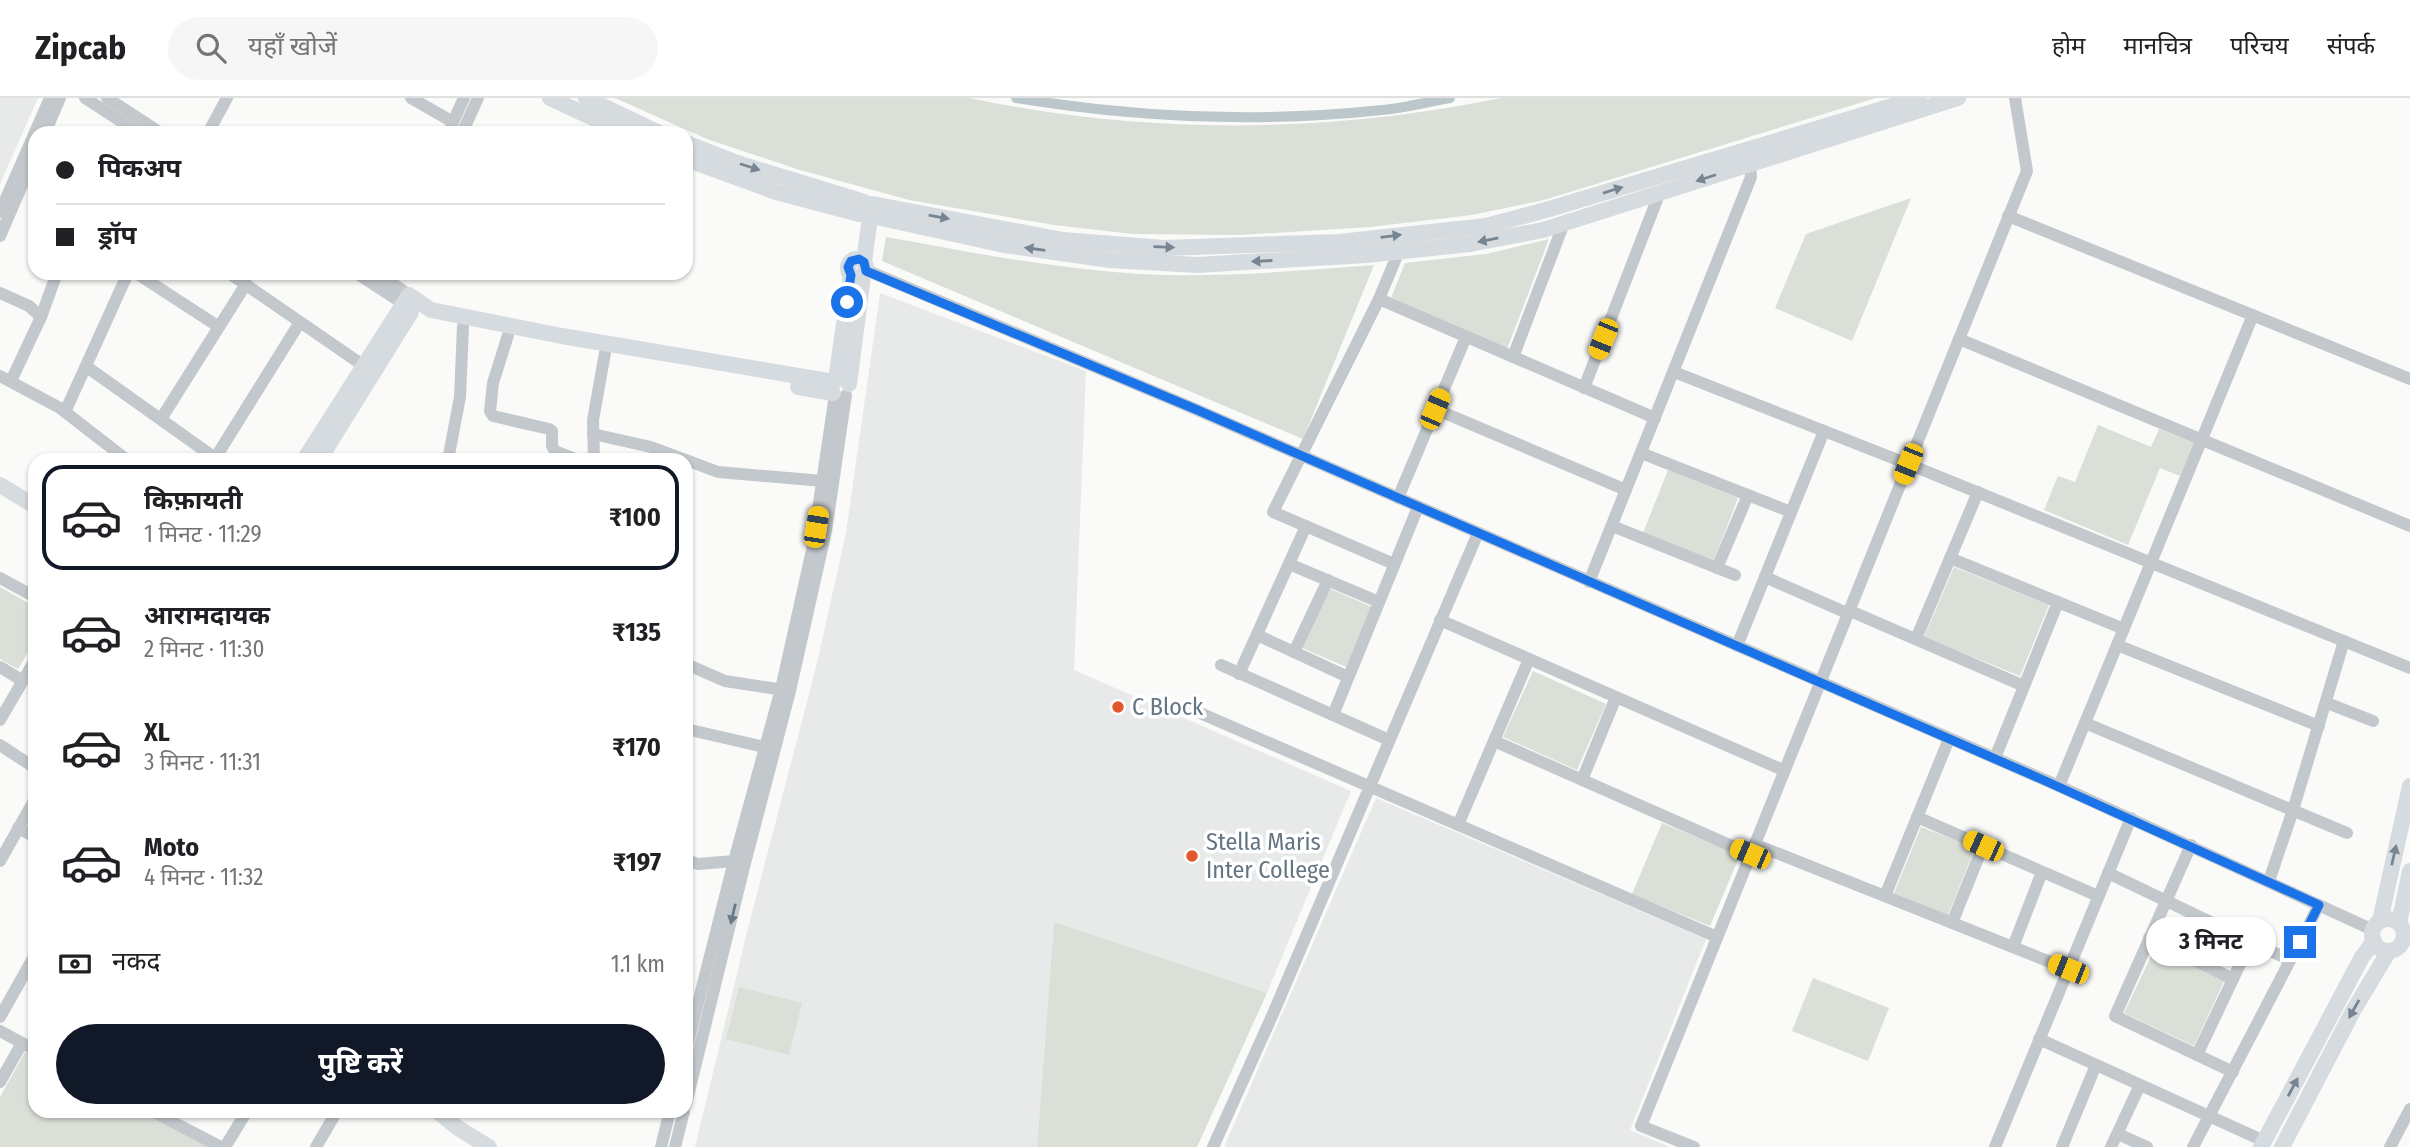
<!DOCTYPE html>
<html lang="hi">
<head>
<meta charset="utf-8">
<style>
  :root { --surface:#fff; --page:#f6f6f6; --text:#202124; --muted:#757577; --line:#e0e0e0; --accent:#111827 }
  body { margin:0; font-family:"Fira Sans Condensed","Noto Sans Devanagari",sans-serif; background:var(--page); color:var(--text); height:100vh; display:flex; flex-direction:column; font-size:26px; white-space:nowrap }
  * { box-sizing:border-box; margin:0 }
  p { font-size:23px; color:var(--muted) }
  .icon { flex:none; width:38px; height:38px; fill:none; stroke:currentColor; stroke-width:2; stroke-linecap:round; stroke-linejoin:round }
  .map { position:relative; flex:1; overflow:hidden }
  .panel { position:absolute; left:28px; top:355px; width:665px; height:665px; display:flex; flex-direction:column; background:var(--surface); border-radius:21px; box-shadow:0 2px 5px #0004 }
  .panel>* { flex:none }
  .hud { position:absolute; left:28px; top:28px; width:665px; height:154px; border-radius:21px; box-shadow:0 2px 5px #0004; display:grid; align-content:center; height:154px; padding:0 28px; background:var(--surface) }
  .end { position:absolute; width:32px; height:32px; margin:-16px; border:9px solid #1a73e8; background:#fff; box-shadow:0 0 0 4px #fff }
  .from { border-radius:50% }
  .bubble { position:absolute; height:49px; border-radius:24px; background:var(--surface); box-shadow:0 2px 5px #0004; font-size:23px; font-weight:700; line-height:49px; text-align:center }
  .car { position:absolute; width:21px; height:42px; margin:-21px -10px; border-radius:9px; box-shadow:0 0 5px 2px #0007; background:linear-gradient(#f5c518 24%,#345 0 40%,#f5c518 0 76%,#345 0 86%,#f5c518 0) }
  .hud b { display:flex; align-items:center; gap:24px; height:66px; font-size:26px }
  .hud b+b { border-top:2px solid var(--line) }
  .hud i { width:18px; height:18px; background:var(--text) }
  ul { padding:12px 0 0; list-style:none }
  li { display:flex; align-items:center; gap:21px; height:105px; margin:0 14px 10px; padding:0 14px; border:4px solid transparent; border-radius:21px }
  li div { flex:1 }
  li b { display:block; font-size:26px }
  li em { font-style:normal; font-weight:700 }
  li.active { border-color:var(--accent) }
  li>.icon { width:63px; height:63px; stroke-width:1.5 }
  .pay { display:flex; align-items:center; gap:18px; height:77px; padding:0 28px; font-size:26px }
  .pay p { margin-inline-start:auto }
  .action { display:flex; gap:14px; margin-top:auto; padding:14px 28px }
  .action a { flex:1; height:80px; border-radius:42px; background:var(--accent); color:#fff; font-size:28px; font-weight:700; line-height:80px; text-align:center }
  header { display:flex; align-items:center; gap:42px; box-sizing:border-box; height:98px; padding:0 35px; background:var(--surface); border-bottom:2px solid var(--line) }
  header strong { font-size:33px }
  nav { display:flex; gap:38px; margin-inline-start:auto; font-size:24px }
  .search { width:490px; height:63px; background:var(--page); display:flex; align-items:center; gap:18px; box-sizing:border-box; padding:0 24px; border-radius:38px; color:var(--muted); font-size:26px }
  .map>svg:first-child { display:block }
  .built { fill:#e8e9e9 }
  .green { fill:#dadfd7 }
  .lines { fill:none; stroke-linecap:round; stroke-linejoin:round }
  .canal { stroke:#bbc7cb; stroke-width:10 }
  .street { stroke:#c3c8cc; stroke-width:12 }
  .secondary { stroke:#d6dbdf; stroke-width:16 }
  .oneway { fill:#768591 }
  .oneway2 { fill:#6a7a87 }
  .route { stroke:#1a73e8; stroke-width:9 }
  .poi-dot { fill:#e4572e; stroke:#fff; stroke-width:2.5 }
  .labels { text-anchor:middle; stroke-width:7; stroke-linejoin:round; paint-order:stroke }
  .poi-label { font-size:24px; fill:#657683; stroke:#fff; text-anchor:start }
</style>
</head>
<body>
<header>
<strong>Zipcab</strong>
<div class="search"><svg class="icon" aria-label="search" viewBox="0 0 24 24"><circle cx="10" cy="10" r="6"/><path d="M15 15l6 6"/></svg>यहाँ खोजें</div>
<nav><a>होम</a><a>मानचित्र</a><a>परिचय</a><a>संपर्क</a></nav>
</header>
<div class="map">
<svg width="2410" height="1049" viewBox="0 0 2410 1049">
  <rect width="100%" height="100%" fill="#fafaf8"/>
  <g class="built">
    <path d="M0,0H38L0,86Z"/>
    <path d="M880,195L1086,273L1074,572L1351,693L1267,895L1054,824L1037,1049H695L748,830L816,569L846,435Z"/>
    <path d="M1376,700L1706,841L1630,1032L1670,1049H1224Z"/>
  </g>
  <g class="green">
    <path d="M615,0H969C1144,37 1326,36 1501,0H1876L1544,102L1472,117L1370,129L1240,137L1133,136L1054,127L909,102L800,72L707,41Z"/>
    <path d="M1911,100L1852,243L1775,210L1806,136Z"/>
    <path d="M886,139C970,154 1054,171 1139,176C1218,180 1295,173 1374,167L1303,341L882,163Z"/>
    <path d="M1549,141L1507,251L1391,200L1405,165L1486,156Z"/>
    <path d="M2098,327L2151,349L2159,331L2194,345L2180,378L2160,370L2128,447L2044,412L2058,378L2075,384Z"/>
    <path d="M1668,372L1738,400L1714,462L1643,435Z"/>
    <path d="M1954,469L2049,507L2020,578L1924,539Z"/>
    <path d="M0,489L35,509V542L18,571L0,561Z"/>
    <path d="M1328,490L1372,509L1346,569L1302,550Z"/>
    <path d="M1533,573L1606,606L1577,672L1503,639Z"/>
    <path d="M1662,725L1740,757L1710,828L1632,796Z"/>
    <path d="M1921,729L1975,750L1948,817L1894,795Z"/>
    <path d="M1054,824L1267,895L1197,1049H1037Z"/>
    <path d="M2155,850L2224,883L2194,948L2124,915Z"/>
    <path d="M1813,880L1889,910L1868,963L1792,933Z"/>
    <path d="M739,889L802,905L789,957L726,941Z"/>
    <path d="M25,954L35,959V1013H140L210,1049H0V999Z"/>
  </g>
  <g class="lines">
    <path class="canal" d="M1016,0C1137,20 1260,25 1382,12C1405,10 1427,4 1450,0"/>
    <g class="street">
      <path d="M85,0L139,35"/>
      <path d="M107,0L161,35"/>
      <path d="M411,0L453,24"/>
      <path d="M45,35L60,0"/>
      <path d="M208,35L227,0"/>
      <path d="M448,35L464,0"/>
      <path d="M462,35L478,0"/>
      <path d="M0,114L50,0"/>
      <path d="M2008,118L2410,281"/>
      <path d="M0,138L35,57"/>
      <path d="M866,172L1195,311L2059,688L2373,832"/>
      <path d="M136,175L219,229"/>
      <path d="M229,175L364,268"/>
      <path d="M356,175L404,206"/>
      <path d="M378,175L409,197"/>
      <path d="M0,195L29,208L41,219"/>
      <path d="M1379,201L1655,320"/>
      <path d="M508,237L493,285L490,313L493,318L549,331L552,333V348L555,353L578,362"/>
      <path d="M1959,241L2410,428"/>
      <path d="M1513,259L1564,125"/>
      <path d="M87,269L215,360"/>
      <path d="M1674,274L1908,366L2410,570"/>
      <path d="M0,278L60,310L127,362"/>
      <path d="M11,283L41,219L57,175"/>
      <path d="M1584,290L1660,94"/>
      <path d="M1435,311L1626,392"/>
      <path d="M65,314L128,175"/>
      <path d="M161,321L246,186"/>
      <path d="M593,336L651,349L686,362"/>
      <path d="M1641,355L1791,414"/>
      <path d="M214,362L300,224"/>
      <path d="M448,362L460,299L463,228"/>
      <path d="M594,362L593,322L605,255"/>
      <path d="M686,362L718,374L823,383"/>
      <path d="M1398,400L1466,239"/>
      <path d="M1612,428L1735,477"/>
      <path d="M1950,460L2124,531"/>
      <path d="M1289,466L1379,504"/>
      <path d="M1394,466L1273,414L1379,201L1399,153"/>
      <path d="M1717,470L1748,397"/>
      <path d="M1765,479L1847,515"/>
      <path d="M0,480L35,499"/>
      <path d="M1589,484L1751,79L1750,66"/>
      <path d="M1848,512L2024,588"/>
      <path d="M1440,522L1783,672"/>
      <path d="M1257,537L1348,579"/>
      <path d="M1916,541L1978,394"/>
      <path d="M2117,547L2319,628"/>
      <path d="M1737,548L1824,333"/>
      <path d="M1294,554L1328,482"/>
      <path d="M686,566L725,583L790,593L743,773L686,1006"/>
      <path d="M1221,567L1389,642"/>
      <path d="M0,569L23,583"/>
      <path d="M1239,576L1306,428"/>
      <path d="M790,593L826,433L846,297"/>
      <path d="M2327,605L2373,623"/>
      <path d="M1193,612L1717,839"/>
      <path d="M1333,617L1418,409"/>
      <path d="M0,622L35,562"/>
      <path d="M2085,625L2347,735"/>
      <path d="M686,631L764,649"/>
      <path d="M1494,643L1750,756"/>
      <path d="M0,647L35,670"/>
      <path d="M1995,660L2058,504"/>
      <path d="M1582,682L1616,599"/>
      <path d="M2059,688L2253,217"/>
      <path d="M1917,719L2098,798"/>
      <path d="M1458,727L1529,561"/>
      <path d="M18,730L35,739"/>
      <path d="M1754,746L2068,871"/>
      <path d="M2191,747L2115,918L2233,974"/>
      <path d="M686,762L698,766L734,763"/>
      <path d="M0,763L35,701"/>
      <path d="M2108,775L2290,862"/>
      <path d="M2269,783L2293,712L2344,543"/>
      <path d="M1885,798L1949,641"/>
      <path d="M1952,825L1983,748"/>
      <path d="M2149,840L2233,881"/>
      <path d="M2013,849L2042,774"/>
      <path d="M0,919L35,857"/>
      <path d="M0,933L35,952"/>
      <path d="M2039,941L2264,1043"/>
      <path d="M686,953L734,763L781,591L812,452L835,297"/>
      <path d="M2197,957L2251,843"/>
      <path d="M0,984L22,945"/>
      <path d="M152,1013L221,1049"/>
      <path d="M2118,1036L2147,1049"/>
      <path d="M225,1049L247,1013"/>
      <path d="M316,1049L337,1013"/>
      <path d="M661,1049L670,1013"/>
      <path d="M675,1049L684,1013"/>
      <path d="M1213,1049L1272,918L1478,435"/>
      <path d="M1694,1049L1641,1028L2027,73L2015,0"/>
      <path d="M1995,1049L2131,720"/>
      <path d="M2062,1049L2096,967"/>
      <path d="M2111,1049L2140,987"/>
      <path d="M2193,1049L2319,807"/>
      <path d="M2390,1049L2410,1011"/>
    </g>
    <g class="secondary">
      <path d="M550,0L625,35"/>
      <path d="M586,0L659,35"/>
      <path d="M686,45L737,65L864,104"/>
      <path d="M686,61L776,94L859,116"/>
      <path d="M872,106L1063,142L1164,150L1339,144L1486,128L1546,112L1919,0"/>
      <path d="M872,118L1004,147L1110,162L1197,167L1366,157L1470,146L1543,132L1958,0"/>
      <circle cx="857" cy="170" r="9"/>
      <path d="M864,164L870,119"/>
      <path d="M836,282L851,177"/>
      <path d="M849,286L863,178"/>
      <path d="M798,289L833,295"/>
      <path d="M304,362L409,197L431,212L562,238L834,284"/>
      <path d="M319,362L411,214"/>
      <path d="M0,387L35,408"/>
      <circle cx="2388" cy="837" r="16"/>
      <path d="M2380,823L2410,688"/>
      <path d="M2399,825L2410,773"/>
      <path d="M437,1013L458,1030L489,1049"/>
      <path d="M2261,1049L2362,859L2374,843"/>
      <path d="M2282,1049L2353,913L2389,853"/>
    </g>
  </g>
  <defs><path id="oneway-solid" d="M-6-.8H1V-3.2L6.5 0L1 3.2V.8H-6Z" transform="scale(1.75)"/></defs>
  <g class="oneway">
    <use href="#oneway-solid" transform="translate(750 69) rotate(18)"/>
    <use href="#oneway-solid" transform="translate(1706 80) rotate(162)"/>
    <use href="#oneway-solid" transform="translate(1613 92) rotate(-17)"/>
    <use href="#oneway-solid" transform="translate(939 119) rotate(10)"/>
    <use href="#oneway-solid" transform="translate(1391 138) rotate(-7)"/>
    <use href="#oneway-solid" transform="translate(1488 142) rotate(169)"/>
    <use href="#oneway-solid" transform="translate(1164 149) rotate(2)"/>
    <use href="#oneway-solid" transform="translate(1035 151) rotate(-172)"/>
    <use href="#oneway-solid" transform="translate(1262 163) rotate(177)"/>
    <use href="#oneway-solid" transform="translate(2394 757) rotate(-77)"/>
    <use href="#oneway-solid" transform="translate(2354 911) rotate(119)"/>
    <use href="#oneway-solid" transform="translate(2293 989) rotate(-62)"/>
  </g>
  <use class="oneway2" href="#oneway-solid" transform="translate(733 816) rotate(103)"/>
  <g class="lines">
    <path class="route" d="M847,204L851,177L848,169L851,163L859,161L864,164L866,173L1195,311L2041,681L2319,807L2300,844"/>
  </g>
  <g class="poi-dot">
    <circle cx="1118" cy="609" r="7"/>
    <circle cx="1192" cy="758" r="7"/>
  </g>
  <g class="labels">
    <g class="poi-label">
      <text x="1132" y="617">C Block</text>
      <text x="1206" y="752">Stella Maris<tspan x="1206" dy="28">Inter College</tspan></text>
    </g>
  </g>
</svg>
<i class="end from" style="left:847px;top:204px"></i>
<i class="end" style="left:2300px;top:844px"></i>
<div class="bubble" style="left:2146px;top:819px;width:130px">3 मिनट</div>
<i class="car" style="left:1603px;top:241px;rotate:202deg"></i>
<i class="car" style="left:1435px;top:311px;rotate:23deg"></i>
<i class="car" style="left:1908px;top:366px;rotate:202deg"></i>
<i class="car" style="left:816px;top:429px;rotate:9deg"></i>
<i class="car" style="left:1983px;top:748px;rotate:294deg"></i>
<i class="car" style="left:1750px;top:756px;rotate:293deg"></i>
<i class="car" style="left:2068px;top:871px;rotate:292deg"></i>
<div class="hud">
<b><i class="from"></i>पिकअप</b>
<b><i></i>ड्रॉप</b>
</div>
<section class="panel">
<ul>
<li class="active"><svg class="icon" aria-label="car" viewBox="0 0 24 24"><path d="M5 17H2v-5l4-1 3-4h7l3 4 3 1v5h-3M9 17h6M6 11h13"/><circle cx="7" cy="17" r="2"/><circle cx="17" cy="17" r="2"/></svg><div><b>किफ़ायती</b><p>1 मिनट · 11:29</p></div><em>₹100</em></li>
<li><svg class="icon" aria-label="car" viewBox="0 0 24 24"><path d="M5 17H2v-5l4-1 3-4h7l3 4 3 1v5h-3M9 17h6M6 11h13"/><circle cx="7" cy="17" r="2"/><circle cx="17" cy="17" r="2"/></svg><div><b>आरामदायक</b><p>2 मिनट · 11:30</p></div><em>₹135</em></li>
<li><svg class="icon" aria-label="car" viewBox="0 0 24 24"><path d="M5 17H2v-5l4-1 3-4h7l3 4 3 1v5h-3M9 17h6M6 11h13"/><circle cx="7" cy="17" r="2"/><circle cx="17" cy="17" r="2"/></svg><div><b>XL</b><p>3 मिनट · 11:31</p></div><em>₹170</em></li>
<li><svg class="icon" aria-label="car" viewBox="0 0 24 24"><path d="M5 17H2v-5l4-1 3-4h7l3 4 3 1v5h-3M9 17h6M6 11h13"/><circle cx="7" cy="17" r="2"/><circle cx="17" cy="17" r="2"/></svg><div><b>Moto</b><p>4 मिनट · 11:32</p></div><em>₹197</em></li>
</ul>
<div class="pay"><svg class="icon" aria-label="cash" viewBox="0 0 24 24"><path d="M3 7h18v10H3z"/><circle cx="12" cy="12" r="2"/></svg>नकद<p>1.1 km</p></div>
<div class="action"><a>पुष्टि करें</a></div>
</section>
</div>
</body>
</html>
